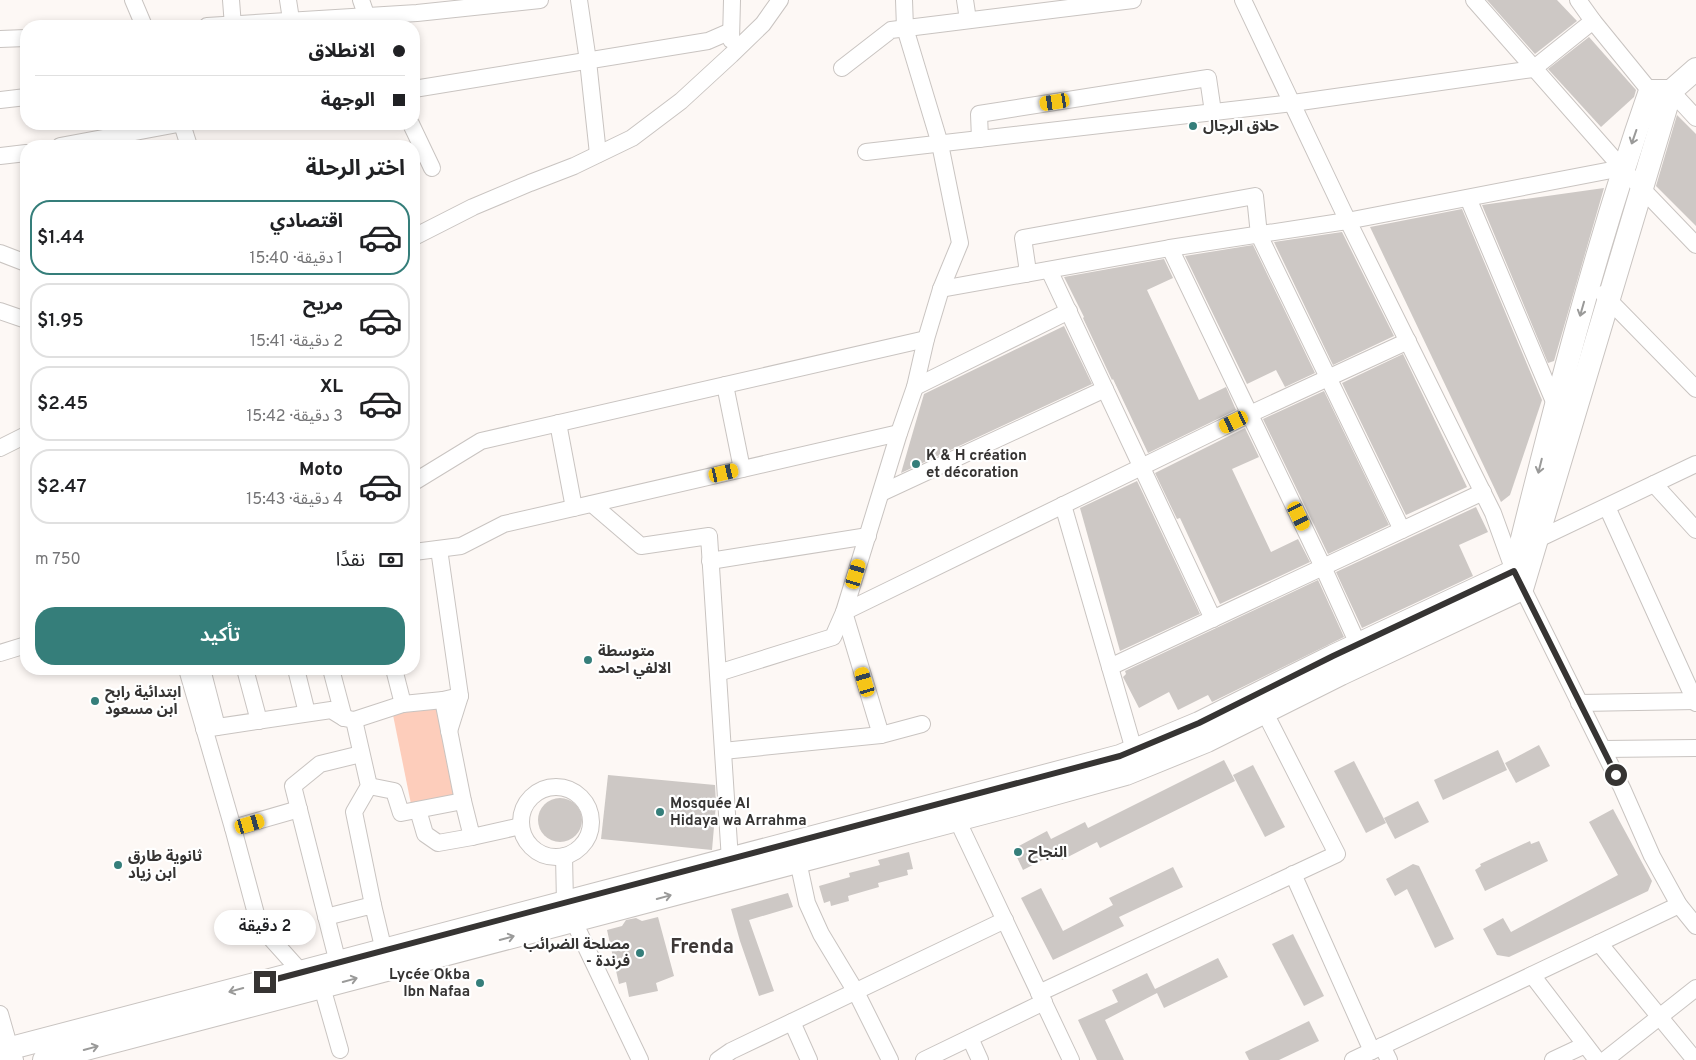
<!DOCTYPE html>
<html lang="ar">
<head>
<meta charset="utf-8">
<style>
  :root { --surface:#fff; --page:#f2f2f2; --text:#202124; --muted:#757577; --line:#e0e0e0; --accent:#357e7a }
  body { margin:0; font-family:Overpass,"Noto Sans Arabic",sans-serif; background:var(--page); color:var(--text); direction:rtl; height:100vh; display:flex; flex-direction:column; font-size:19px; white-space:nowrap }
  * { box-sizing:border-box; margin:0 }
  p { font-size:16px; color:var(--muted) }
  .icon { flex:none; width:28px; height:28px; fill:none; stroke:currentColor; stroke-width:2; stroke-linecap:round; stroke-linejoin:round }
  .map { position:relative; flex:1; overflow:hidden; direction:ltr }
  .panel { position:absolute; left:20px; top:140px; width:400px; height:535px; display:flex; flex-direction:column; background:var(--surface); border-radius:20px; box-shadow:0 2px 8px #0003; direction:rtl }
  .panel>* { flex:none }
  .banner { position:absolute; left:20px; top:20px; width:400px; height:110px; border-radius:20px; box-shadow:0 2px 8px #0003; direction:rtl; display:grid; align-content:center; height:110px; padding:0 15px; background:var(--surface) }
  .end { position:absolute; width:22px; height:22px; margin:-11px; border:6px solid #363433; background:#fff; box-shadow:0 0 0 2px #fff }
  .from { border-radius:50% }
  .bubble { position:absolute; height:35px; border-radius:18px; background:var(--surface); box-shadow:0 2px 8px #0003; font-size:16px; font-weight:600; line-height:35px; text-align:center; direction:rtl }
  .car { position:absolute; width:15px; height:30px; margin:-15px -8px; border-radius:6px; box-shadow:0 0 4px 1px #0007; background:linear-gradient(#f5c518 24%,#345 0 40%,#f5c518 0 76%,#345 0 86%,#f5c518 0) }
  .banner b { display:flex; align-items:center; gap:18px; height:48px; font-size:19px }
  .banner b+b { border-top:1px solid var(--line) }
  .banner i { width:12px; height:12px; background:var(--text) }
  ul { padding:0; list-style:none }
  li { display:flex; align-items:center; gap:15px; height:75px; margin:0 10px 8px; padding:0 5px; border:2px solid var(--line); border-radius:20px }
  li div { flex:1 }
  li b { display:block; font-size:19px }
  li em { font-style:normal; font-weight:600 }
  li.active { border-color:var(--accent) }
  li>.icon { width:45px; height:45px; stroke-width:1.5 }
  h2 { padding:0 15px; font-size:22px; line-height:60px }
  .pay { display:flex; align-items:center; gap:12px; height:55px; padding:0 15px; font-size:19px }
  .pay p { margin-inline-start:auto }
  .primary-button { display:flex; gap:10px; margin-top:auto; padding:10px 15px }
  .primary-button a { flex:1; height:58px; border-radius:20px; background:var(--accent); color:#fff; font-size:20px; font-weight:600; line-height:58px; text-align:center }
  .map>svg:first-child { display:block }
  .green { fill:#fdcdbb }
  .building { fill:#cdc8c5 }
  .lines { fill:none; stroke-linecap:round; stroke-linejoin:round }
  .street-casing { stroke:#c9c4c1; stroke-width:18 }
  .secondary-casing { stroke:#c9c4c1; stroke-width:24 }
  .street { stroke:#fff; stroke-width:16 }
  .secondary { stroke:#fff; stroke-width:22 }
  .oneway { stroke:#9a9a99 }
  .route { stroke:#363433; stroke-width:6 }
  .poi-dot { fill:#357e7a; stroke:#fff; stroke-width:2 }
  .labels { text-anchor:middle; stroke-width:4.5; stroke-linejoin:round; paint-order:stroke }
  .poi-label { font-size:15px; font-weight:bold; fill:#363433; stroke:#fff; text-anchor:start }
  .district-label { font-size:20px; font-weight:bold; fill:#3e3938; stroke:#fff }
</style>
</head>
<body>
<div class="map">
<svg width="1696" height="1060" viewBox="0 0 1696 1060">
  <rect width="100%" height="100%" fill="#fdf8f5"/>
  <path class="green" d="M440,705L458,795L411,804L393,715Z"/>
  <g class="building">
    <path d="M1487,0H1557L1577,21L1535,54Z"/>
    <path d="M1589,37L1636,90L1634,97L1601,127L1548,69Z"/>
    <path d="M1677,115L1696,134V226L1656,186Z"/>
    <path d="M1604,188L1554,361L1548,363L1482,205Z"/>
    <path d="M1462,209L1542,400L1510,495L1501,502L1370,227Z"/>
    <path d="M1342,232L1394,336L1333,365L1274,242Z"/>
    <path d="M1253,245L1315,373L1285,387L1276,370L1247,384L1185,256Z"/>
    <path d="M1164,259L1173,278L1147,290L1199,400L1226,387L1236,410L1148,453L1113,379L1112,380L1083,318L1084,317L1064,277Z"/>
    <path d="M1064,326L1092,384L901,473L924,394Z"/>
    <path d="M1403,354L1467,487L1406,515L1342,383Z"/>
    <path d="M1324,391L1389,525L1328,554L1263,419Z"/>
    <path d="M1245,428L1259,457L1232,469L1271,552L1298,539L1310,562L1220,604L1180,518L1177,519L1155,473Z"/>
    <path d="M1137,481L1200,614L1120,651L1080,508Z"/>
    <path d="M1476,507L1488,532L1459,545L1473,576L1362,628L1336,572Z"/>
    <path d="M1318,580L1344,637L1212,702L1208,695L1178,710L1169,692L1139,708L1123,677L1126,674L1125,671Z"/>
    <path d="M1539,745L1550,766L1516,783L1505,763Z"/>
    <path d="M1498,750L1507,770L1443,800L1434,780Z"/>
    <path d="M1224,760L1235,781L1100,848L1097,842L1062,860L1058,852L1023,870L1013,849L1047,831L1051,839L1085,822L1088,828Z"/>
    <path d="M1354,761L1386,823L1366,833L1334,771Z"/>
    <path d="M1253,765L1285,827L1265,837L1233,775Z"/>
    <path d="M608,775L715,785L716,804L712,850L601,839Z"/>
    <circle cx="560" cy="820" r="22"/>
    <path d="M1418,801L1429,822L1395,839L1384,818Z"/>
    <path d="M1613,809L1652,881L1648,891L1509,957L1497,955L1483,929L1503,918L1511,932L1618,875L1589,822Z"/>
    <path d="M1530,841L1531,844L1539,841L1548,861L1485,891L1475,870L1481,866L1480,864Z"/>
    <path d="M909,852L913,869L907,870L908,875L878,883L879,887L848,896L849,901L831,906L830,901L824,903L819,886L850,877L849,873L880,865L878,860Z"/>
    <path d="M1413,864L1419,866L1454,939L1435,948L1407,889L1395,896L1386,879Z"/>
    <path d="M1173,867L1183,887L1119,917L1124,926L1053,960L1021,898L1041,888L1063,931L1113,905L1109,898Z"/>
    <path d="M788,893L793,907L749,920L774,991L759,996L740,941L731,909Z"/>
    <path d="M658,917L674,976L656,983L658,991L629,997L626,982L619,984L607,930L622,926L626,920L636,918L642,921Z"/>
    <path d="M1293,934L1324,996L1304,1006L1272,944Z"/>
    <path d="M1218,958L1228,977L1164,1008L1157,993L1105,1020L1124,1060H1097L1078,1020L1118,1002L1112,990L1147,973L1155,989Z"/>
    <path d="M1309,1021L1319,1041L1279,1060H1249L1245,1052Z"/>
  </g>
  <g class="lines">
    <g class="street-casing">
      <g id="street">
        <path d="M133,0L144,26"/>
        <path d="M231,0L233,26"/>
        <path d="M288,0L292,26"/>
        <path d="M361,0L370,26"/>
        <path d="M579,0L588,61L598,154"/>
        <path d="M965,0L968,20"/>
        <path d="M1243,0L1344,213L1493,513L1514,571L1622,788L1652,856L1679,905L1696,926"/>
        <path d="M1474,0L1622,168L1696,245"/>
        <path d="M1578,0L1593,21L1650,91"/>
        <path d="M207,26L417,13L540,0"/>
        <path d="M0,39L26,38"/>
        <path d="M731,40L732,0"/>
        <path d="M842,68L891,30L1133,0"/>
        <path d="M414,89L708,41L731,31"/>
        <path d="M1671,91L1696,118"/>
        <path d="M0,100L26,97"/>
        <path d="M182,124L189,146"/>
        <path d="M411,124L432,168"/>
        <path d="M980,139L979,114L1208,78L1213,112"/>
        <path d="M60,146L178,124"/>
        <path d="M866,152L1293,103L1533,69L1593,21"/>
        <path d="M0,156L26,153"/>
        <path d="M1468,198L1555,404"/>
        <path d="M414,237L473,207L530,183L574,166L632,138L681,101L731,55L763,24L780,0"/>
        <path d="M1170,248L1323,567L1362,653"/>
        <path d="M0,253L26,263"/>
        <path d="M1049,270L1213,619"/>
        <path d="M1026,274L1027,265L1023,238L1255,196L1259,235L1402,530"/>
        <path d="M941,289L1170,248L1347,221L1622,168"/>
        <path d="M1603,294L1696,389"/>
        <path d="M0,311L26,320"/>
        <path d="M725,385L742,469"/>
        <path d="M915,387L1069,311"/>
        <path d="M558,423L574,508"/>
        <path d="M0,448L26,435"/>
        <path d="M414,482L481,441L926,339"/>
        <path d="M1654,484L1696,530"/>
        <path d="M881,493L1105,389"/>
        <path d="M592,504L641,546L709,536L730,860"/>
        <path d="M1063,505L1134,750"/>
        <path d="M1607,507L1696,703"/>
        <path d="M1536,540L1696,464"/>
        <path d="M439,549L460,696L449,731"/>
        <path d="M414,552L461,546L504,524L899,433"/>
        <path d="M710,561L868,536"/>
        <path d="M0,653L26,645"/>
        <path d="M1110,667L1483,492"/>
        <path d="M187,669L233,828"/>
        <path d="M202,669L217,727"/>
        <path d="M245,669L259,721"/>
        <path d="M296,669L307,713"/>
        <path d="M331,669L344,718"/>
        <path d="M394,669L403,704"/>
        <path d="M718,673L833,637L844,612L1250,414L1408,341"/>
        <path d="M460,696L443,700L463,801"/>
        <path d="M1579,703L1696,701"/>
        <path d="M354,720L403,704L443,700"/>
        <path d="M204,729L331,710L344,718L354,720L369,786L354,812L373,905"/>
        <path d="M881,735L844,612L899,433L915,387L926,339L941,289L960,243L940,144L905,28L904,0"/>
        <path d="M1603,749L1696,748"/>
        <path d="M723,751L881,735L922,724"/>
        <path d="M369,786L394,791L401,813L463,801L472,837L521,826"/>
        <circle cx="556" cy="822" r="35"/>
        <path d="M299,809L233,828L259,925L302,973"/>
        <path d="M418,810L425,834L438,843L472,837"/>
        <path d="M953,811L1071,1060"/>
        <path d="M796,852L807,903L821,934L856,992L890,1060"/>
        <path d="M564,856L565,903L640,1060"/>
        <path d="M1293,874L1372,1051"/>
        <path d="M326,917L373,905L384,951"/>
        <path d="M1599,943L1695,1060"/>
        <path d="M338,963L293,786L320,764L361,754"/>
        <path d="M1532,975L1597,1060"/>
        <path d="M322,987L340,1050"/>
        <path d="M1039,993L1337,854L1260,703"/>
        <path d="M0,1014L10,1049L15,1060"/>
        <path d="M792,1022L809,1060"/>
        <path d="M970,1038L980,1060"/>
        <path d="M1382,1046L1389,1060"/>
        <path d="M718,1060L731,1051L1005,920"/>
        <path d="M924,1060L1044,1002"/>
        <path d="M1353,1060L1679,905"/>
        <path d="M1553,1060L1585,1045"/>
        <path d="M1605,1060L1696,988"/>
      </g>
    </g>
    <g class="secondary-casing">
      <g id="secondary">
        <path d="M0,1051L1120,756L1199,723L1333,656L1514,571C1554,409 1595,248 1650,91H1671L1696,69"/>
        <path d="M44,1060L1014,805L1126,774L1207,741L1341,674L1522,589L1671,91"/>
      </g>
    </g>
    <use href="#street" class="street"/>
    <use href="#secondary" class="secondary"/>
  </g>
  <defs><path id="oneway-shaft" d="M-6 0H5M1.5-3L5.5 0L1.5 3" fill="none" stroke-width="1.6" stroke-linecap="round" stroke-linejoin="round" transform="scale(1.25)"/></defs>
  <g class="oneway">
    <use href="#oneway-shaft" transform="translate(1634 137) rotate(109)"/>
    <use href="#oneway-shaft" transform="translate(1582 309) rotate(106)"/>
    <use href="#oneway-shaft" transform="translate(1540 466) rotate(104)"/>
    <use href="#oneway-shaft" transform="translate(664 897) rotate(-15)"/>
    <use href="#oneway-shaft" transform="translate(507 938) rotate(-15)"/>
    <use href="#oneway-shaft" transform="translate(350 980) rotate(-15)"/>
    <use href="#oneway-shaft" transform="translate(236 990) rotate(165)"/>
    <use href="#oneway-shaft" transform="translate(91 1048) rotate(-15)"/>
  </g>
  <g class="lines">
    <path class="route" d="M265,982L1120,756L1199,723L1333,656L1514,571L1616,775"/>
  </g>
  <g class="poi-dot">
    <circle cx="1193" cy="126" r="5"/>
    <circle cx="916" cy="464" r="5"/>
    <circle cx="588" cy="660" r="5"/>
    <circle cx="95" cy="701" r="5"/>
    <circle cx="660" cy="812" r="5"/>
    <circle cx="1018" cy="852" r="5"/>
    <circle cx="118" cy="865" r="5"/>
    <circle cx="640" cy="953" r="5"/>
    <circle cx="480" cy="983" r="5"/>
  </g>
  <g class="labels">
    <g class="poi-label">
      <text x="1203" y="131">حلاق الرجال</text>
      <text x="926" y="460">K &amp; H création<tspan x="926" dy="17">et décoration</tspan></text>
      <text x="598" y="656">متوسطة<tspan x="598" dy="17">الالفي احمد</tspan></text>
      <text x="105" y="697">ابتدائية رابح<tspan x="105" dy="17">ابن مسعود</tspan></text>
      <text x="670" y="808">Mosquée Al<tspan x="670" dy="17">Hidaya wa Arrahma</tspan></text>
      <text x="1028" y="857">النجاح</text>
      <text x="128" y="861">ثانوية طارق<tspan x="128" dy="17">ابن زياد</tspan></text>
      <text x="630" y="949" text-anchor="end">مصلحة الضرائب<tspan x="630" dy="17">- فرندة</tspan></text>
      <text x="470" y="979" text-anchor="end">Lycée Okba<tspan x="470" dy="17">Ibn Nafaa</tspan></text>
    </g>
    <g class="district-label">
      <text x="702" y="953">Frenda</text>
    </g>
  </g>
</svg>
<i class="end from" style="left:1616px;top:775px"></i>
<i class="end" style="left:265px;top:982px"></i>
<div class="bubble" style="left:214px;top:910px;width:102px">2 دقيقة</div>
<i class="car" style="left:1055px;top:102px;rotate:261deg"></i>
<i class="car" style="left:1234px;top:422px;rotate:244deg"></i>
<i class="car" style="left:724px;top:473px;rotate:77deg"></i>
<i class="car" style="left:1299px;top:516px;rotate:154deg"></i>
<i class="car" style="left:856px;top:574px;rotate:17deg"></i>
<i class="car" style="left:865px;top:682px;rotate:343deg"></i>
<i class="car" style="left:250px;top:824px;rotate:74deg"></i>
<div class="banner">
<b><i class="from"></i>الانطلاق</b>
<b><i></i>الوجهة</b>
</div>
<section class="panel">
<h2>اختر الرحلة</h2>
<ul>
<li class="active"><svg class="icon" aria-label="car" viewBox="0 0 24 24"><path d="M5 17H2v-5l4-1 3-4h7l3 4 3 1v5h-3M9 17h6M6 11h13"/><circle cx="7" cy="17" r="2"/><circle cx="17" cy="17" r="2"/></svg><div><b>اقتصادي</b><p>1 دقيقة · 15:40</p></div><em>$1.44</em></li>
<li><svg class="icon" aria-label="car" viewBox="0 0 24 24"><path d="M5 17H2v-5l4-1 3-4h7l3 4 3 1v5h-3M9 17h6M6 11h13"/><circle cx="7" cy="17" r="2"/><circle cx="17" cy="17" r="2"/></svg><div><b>مريح</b><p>2 دقيقة · 15:41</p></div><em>$1.95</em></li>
<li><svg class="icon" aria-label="car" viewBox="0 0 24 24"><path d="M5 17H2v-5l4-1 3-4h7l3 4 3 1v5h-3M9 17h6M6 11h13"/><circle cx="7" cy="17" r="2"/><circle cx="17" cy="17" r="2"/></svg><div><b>XL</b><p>3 دقيقة · 15:42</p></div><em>$2.45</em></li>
<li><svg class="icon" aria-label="car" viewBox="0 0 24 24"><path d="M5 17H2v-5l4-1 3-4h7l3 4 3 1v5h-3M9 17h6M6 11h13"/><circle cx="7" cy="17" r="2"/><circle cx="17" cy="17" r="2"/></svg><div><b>Moto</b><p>4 دقيقة · 15:43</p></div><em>$2.47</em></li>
</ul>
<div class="pay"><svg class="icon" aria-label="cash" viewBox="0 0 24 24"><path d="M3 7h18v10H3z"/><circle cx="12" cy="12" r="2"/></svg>نقدًا<p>750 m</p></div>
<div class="primary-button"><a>تأكيد</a></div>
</section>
</div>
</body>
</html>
